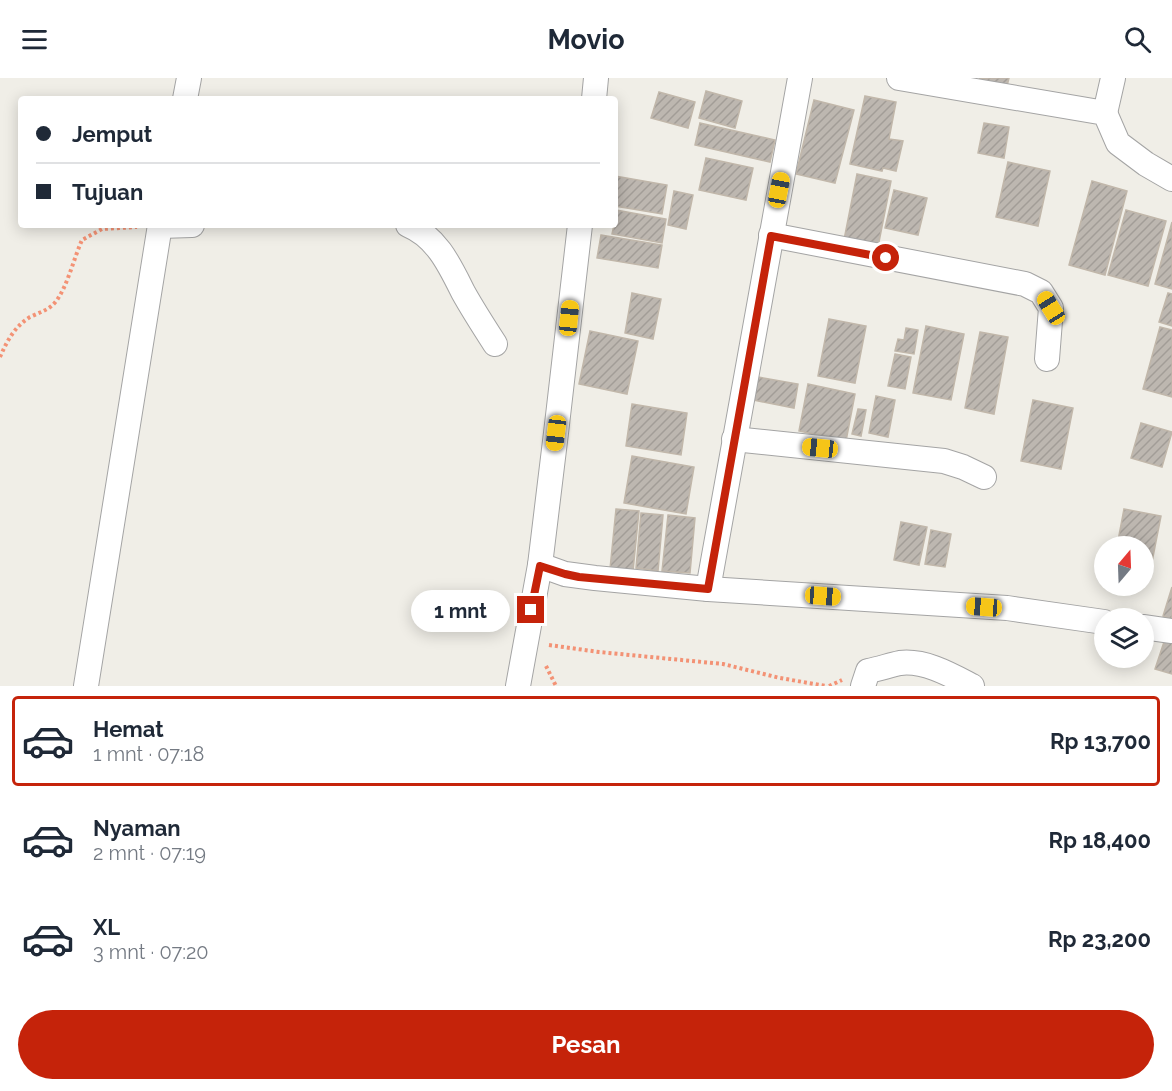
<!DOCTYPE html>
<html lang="id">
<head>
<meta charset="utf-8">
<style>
  :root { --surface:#fff; --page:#f2f2f3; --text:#1f2937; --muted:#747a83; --line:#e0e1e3; --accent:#c5230a }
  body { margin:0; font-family:Raleway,sans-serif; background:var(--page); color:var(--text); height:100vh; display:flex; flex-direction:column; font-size:22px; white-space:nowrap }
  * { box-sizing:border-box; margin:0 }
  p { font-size:20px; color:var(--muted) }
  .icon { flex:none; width:33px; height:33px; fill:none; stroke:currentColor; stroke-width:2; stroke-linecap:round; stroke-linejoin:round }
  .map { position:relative; height:608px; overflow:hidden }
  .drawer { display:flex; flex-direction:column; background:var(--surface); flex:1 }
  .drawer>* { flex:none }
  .hud { position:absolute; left:18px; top:18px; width:600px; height:132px; border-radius:6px; box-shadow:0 3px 15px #0003; display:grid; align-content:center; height:132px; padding:0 18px; background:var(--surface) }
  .needle { width:39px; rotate:19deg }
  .buttons { position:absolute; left:1094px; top:458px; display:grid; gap:12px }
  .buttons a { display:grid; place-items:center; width:60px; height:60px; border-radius:50%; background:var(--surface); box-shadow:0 3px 15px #0003; font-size:30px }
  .end { position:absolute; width:27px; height:27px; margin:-14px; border:8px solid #c5230a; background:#fff; box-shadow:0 0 0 3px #fff }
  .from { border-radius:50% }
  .bubble { position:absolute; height:42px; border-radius:21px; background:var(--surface); box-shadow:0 3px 15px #0003; font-size:20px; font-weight:700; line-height:42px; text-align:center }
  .car { position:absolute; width:18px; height:36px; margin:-18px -9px; border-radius:8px; box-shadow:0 0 4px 2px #0007; background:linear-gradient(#f5c518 24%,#345 0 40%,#f5c518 0 76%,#345 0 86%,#f5c518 0) }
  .hud b { display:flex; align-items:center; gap:21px; height:57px; font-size:22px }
  .hud b+b { border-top:2px solid var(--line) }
  .hud i { width:15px; height:15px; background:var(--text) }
  ul { padding:10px 0 0; list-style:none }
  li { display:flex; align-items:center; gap:18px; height:90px; margin:0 12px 9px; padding:0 6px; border:3px solid transparent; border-radius:6px }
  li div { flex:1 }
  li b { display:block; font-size:22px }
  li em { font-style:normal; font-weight:700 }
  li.active { border-color:var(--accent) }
  li>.icon { width:54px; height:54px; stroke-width:1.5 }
  .action { display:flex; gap:12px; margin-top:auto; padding:12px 18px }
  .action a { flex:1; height:69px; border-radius:36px; background:var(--accent); color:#fff; font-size:24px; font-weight:700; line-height:69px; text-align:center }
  header { display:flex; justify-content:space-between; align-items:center; height:78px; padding:0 18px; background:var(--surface); font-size:27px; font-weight:700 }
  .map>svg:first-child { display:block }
  .building { fill:url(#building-hatch); stroke:#c1b7aa; stroke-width:1.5 }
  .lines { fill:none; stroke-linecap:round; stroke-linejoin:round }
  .minor-casing { stroke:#a4a4a4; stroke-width:26 }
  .path { stroke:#f39275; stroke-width:4; stroke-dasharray:3 3; stroke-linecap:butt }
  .minor { stroke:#fff; stroke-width:24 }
  .route { stroke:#c5230a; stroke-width:8 }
</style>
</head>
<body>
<header><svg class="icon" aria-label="menu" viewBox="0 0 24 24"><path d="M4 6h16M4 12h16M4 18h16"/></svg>Movio<svg class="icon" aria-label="search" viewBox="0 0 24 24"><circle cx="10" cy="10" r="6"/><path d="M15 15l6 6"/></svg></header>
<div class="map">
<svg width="1172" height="608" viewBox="0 0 1172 608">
  <defs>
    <pattern id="building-hatch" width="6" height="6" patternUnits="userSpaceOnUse" patternTransform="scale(1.5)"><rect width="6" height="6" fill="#bdb7b0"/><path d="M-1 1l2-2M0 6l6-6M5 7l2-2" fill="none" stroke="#a29d97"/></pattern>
  </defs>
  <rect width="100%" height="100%" fill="#f0eee7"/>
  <g class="building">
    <path d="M979,0H1009L1007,8Z"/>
    <path d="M706,13L742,23L735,50L699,40Z"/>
    <path d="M659,14L695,24L688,50L651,40Z"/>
    <path d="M865,18L896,24L889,61L903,63L896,93L883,90L882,93L850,86Z"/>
    <path d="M814,22L854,32L835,105L796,96Z"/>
    <path d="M700,45L775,62L770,84L695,67Z"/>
    <path d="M984,45L1009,49L1004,80L978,75Z"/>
    <path d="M706,80L753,90L746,122L699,112Z"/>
    <path d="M1008,84L1050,93L1038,148L996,139Z"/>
    <path d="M857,96L891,103L877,174L843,167Z"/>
    <path d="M615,98L667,107L662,136L615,128Z"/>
    <path d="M1092,103L1127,113L1105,197L1069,187Z"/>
    <path d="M894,112L927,120L918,157L885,150Z"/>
    <path d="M674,113L693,117L686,151L668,147Z"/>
    <path d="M616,132L666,141L662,165L612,156L614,147H615Z"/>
    <path d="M1126,132L1166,143L1148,208L1108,197Z"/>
    <path d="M1172,144V211L1155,206Z"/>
    <path d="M601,157L662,167L658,190L597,180Z"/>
    <path d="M632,215L661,221L653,261L625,255Z"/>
    <path d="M1168,215L1172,216V248L1159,244Z"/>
    <path d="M829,241L866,248L855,305L818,298Z"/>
    <path d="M926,248L964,256L951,322L913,315Z"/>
    <path d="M1160,249L1172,252V319L1143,311Z"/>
    <path d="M906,250L918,252L914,276L895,273L898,261L904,262Z"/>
    <path d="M590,253L638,263L627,316L579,306Z"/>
    <path d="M980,254L1008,259L994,336L965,330Z"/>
    <path d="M895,276L911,279L905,311L888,308Z"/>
    <path d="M758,299L798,306L794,330L753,322Z"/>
    <path d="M808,306L855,316L846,363L799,353Z"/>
    <path d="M876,318L895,322L888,359L869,355Z"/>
    <path d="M1033,322L1073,330L1061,391L1021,383Z"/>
    <path d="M632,326L687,335L681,377L626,368Z"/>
    <path d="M858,331L866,332L861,358L852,356Z"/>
    <path d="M1141,345L1172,354L1162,389L1131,380Z"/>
    <path d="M632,378L694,389L686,436L624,425Z"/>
    <path d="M616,431L639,433L633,493L610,491Z"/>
    <path d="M1124,431L1161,438L1152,484L1143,483V468H1117Z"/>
    <path d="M641,435L663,437L658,493L636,490Z"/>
    <path d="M668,437L695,440L690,495L662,493Z"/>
    <path d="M901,444L927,449L919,487L894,482Z"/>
    <path d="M931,452L951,456L945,489L925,486Z"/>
    <path d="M1172,509V541L1163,538Z"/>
    <path d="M1166,558L1172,560V596L1155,591Z"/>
  </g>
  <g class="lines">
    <g class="minor-casing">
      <g id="minor">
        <path d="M899,0L1105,35L1118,65L1146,86L1172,101"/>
        <path d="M185,21L189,0"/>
        <path d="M594,21L596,0"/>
        <path d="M1105,35L1113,0"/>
        <path d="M408,147C437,159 450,188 463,214C473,232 484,249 495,266"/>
        <path d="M160,148L192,147"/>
        <path d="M771,157L1025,206L1041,214L1051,230L1047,281"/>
        <path d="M734,361L944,383L963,389L984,399"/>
        <path d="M540,487L565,496L595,500L708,511L1007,530L1104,544"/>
        <path d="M708,511L800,0"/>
        <path d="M1143,549L1172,553"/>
        <path d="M86,608L160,147"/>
        <path d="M518,608L540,487L556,355L580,147"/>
        <path d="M863,608L868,593C879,591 890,587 900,585C925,582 951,597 972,608"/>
      </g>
    </g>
    <g class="path">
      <path d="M0,279C7,263 15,248 30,239C40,234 50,232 57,222C68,206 74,180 82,162L102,151L137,149"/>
      <path d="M549,567L599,574L723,586L780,600L826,608"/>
      <path d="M546,588L556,608"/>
      <path d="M829,608L842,602"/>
    </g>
    <use href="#minor" class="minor"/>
  </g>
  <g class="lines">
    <path class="route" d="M531,532L540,488L565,496L579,499L708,511L771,158L886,180"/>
  </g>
</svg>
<div class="buttons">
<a><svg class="needle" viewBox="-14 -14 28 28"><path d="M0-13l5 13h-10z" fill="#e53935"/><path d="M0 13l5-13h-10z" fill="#747a83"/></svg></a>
<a><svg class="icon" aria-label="layers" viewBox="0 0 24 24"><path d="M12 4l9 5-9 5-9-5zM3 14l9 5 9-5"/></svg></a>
</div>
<i class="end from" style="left:886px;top:180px"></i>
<i class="end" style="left:531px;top:532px"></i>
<div class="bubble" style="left:411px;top:512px;width:99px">1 mnt</div>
<i class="car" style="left:779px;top:112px;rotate:11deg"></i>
<i class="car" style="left:1051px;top:230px;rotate:328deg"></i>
<i class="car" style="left:569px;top:240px;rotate:6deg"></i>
<i class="car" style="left:556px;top:355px;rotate:187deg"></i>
<i class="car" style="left:820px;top:370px;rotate:276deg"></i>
<i class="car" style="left:823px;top:518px;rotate:94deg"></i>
<i class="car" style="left:984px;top:529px;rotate:274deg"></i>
<div class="hud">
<b><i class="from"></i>Jemput</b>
<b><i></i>Tujuan</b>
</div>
</div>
<section class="drawer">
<ul>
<li class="active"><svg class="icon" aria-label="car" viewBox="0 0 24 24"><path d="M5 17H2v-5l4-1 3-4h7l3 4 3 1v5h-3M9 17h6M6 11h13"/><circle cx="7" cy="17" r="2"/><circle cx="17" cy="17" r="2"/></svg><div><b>Hemat</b><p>1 mnt · 07:18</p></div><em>Rp 13,700</em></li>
<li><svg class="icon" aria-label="car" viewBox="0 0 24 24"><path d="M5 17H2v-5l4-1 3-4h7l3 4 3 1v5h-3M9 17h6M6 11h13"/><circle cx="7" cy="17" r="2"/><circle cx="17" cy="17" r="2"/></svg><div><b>Nyaman</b><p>2 mnt · 07:19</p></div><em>Rp 18,400</em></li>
<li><svg class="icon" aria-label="car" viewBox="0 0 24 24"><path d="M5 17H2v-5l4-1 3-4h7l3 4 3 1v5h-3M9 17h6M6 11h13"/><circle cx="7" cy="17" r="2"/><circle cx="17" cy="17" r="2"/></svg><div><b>XL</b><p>3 mnt · 07:20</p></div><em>Rp 23,200</em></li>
</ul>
<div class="action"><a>Pesan</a></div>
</section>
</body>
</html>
